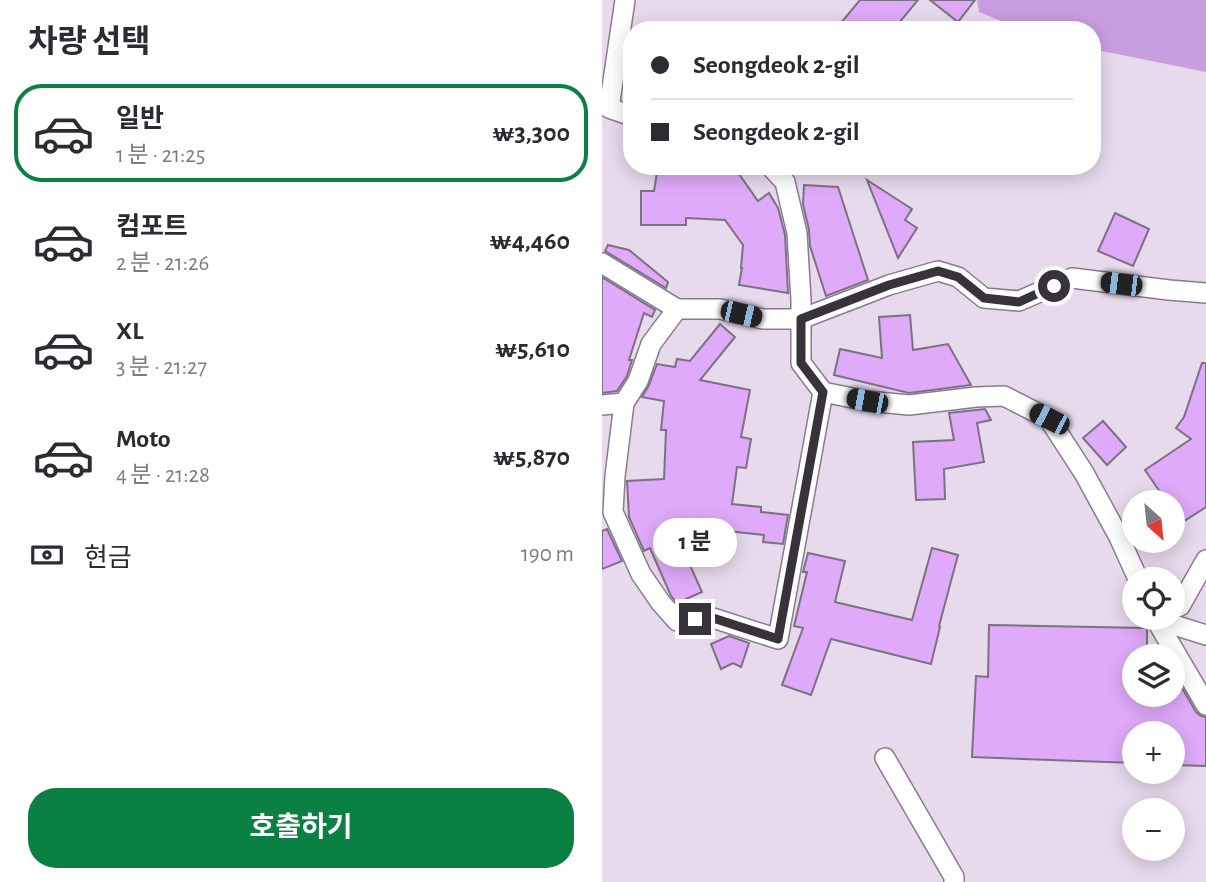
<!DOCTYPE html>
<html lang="ko">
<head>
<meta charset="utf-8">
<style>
  :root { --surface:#fff; --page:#f7f7f7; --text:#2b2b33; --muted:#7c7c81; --line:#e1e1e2; --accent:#0b8043 }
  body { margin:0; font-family:"Alegreya Sans","Noto Sans KR",sans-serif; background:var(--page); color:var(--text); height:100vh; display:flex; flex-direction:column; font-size:26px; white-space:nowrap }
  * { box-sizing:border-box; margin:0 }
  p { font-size:23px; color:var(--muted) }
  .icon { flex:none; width:38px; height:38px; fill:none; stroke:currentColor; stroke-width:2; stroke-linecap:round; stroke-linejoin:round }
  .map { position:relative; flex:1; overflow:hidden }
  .panel { display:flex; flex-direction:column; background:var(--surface); width:602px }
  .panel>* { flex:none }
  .hud { position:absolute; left:21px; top:21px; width:478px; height:154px; border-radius:28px; box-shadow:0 4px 18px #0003; display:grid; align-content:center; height:154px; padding:0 28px; background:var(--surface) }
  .needle { width:46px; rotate:153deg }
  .buttons { position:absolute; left:520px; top:490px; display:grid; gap:14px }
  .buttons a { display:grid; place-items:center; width:63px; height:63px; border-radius:50%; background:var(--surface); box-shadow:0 4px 18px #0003; font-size:35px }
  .end { position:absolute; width:32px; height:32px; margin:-16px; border:9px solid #38333a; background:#fff; box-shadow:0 0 0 4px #fff }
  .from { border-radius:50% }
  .bubble { position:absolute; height:49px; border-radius:24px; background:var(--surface); box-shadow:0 4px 18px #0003; font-size:23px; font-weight:700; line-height:49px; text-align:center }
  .car { position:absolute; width:21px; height:42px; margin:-21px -10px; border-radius:9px; box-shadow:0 0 5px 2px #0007; background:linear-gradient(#222 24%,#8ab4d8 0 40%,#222 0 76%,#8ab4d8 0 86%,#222 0) }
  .hud b { display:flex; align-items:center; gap:24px; height:66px; font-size:26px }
  .hud b+b { border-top:2px solid var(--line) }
  .hud i { width:18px; height:18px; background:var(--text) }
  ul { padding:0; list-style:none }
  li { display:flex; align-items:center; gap:21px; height:98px; margin:0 14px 10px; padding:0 14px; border:4px solid transparent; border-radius:28px }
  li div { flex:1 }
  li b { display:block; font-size:26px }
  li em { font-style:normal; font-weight:700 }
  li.selected { border-color:var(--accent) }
  li>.icon { width:63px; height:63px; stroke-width:1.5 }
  h2 { padding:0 28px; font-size:32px; line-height:84px }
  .pay { display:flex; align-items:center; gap:18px; height:77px; padding:0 28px; font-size:26px }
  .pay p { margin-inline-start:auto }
  .cta { display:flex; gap:14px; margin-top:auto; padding:14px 28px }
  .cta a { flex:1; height:80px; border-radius:28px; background:var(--accent); color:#fff; font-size:28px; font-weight:700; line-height:80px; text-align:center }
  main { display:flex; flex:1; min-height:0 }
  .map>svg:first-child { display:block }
  .green { fill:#c99ede }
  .building { fill:#dfaaf9; stroke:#7c7182; stroke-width:2 }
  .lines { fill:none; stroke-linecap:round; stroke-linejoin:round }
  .minor-casing { stroke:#877c8d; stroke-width:22 }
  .minor { stroke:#fff; stroke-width:19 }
  .route { stroke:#38333a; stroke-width:9 }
</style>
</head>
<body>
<main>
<section class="panel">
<h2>차량 선택</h2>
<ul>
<li class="selected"><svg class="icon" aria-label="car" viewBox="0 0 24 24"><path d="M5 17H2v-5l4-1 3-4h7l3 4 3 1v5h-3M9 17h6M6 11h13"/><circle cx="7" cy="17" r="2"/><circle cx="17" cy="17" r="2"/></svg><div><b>일반</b><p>1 분 · 21:25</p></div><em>₩3,300</em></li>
<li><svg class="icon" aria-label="car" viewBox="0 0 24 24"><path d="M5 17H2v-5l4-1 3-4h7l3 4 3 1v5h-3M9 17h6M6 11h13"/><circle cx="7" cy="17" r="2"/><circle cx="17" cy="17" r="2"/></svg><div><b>컴포트</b><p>2 분 · 21:26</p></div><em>₩4,460</em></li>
<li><svg class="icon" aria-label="car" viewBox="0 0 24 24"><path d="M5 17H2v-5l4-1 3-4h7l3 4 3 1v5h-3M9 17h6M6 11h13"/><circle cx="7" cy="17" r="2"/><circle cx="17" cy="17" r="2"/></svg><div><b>XL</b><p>3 분 · 21:27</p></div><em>₩5,610</em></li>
<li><svg class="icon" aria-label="car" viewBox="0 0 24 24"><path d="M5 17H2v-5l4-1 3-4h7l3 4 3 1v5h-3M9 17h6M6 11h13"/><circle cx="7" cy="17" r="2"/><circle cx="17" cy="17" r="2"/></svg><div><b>Moto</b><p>4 분 · 21:28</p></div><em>₩5,870</em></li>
</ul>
<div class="pay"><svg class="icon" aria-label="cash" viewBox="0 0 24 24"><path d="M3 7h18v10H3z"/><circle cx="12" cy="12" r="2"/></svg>현금<p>190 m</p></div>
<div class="cta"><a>호출하기</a></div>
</section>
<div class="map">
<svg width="604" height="882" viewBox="0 0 604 882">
  <rect width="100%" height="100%" fill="#e7daed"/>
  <path class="green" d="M375,0H604V72L490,49V30H421L377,12Z"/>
  <g class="building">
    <path d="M258,0H316L291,30H233Z"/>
    <path d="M328,0H373L356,22Z"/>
    <path d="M56,166H139L137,174L156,201L167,193L176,208L183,235L186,293L137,285L140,268H139L141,245L123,220L84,218V225H39V191H52Z"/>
    <path d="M265,180L310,209L303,220L315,228L296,258Z"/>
    <path d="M202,185L236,187L266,280L224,296L208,246L207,230L201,204Z"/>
    <path d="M513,213L547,229L531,266L496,251Z"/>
    <path d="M6,245L27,250L66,282L64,288L3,251Z"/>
    <path d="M0,277L53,310L50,317L42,313L27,360H30L25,376L15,391L0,393Z"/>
    <path d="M308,315L311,350L346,344L369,385L307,393L232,375L238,349L280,358L277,317Z"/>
    <path d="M118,324L133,337L98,380L148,390L139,437L149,439L144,468L135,467L130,504L159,507V512L186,515L181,544L161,542L162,535L70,525L100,592L75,603L69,596L48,548L42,551L27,517L25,481L62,479L64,430H59L62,401L40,397L47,385L55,364L73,367L75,359L88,361Z"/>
    <path d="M600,363H604V507L570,529V502H565L543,470L589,439L574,428L582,417Z"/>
    <path d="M383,409L389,420L375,423L382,462L342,469L343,499L314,500L311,442L352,440L347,413Z"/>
    <path d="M501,421L524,447L505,465L481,438Z"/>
    <path d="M5,529L20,561L0,569V531Z"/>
    <path d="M330,548L356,555L337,626L338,627L329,664L229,639L209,695L180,685L201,628L192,626L205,572H201L206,553L243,561L233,602L310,620Z"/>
    <path d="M387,625L545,628V656H532V695H571L580,688L594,712L599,716L604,717V766L570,765V733H532V763L370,757L374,676L386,677Z"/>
    <path d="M127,636L147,643L139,667L131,663L119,669L109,644Z"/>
  </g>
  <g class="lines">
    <g class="minor-casing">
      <g id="minor">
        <path d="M23,0L7,108L30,116"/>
        <path d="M168,166L183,182L195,233L199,300V363L221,392L265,401L307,405L374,397L402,396L447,419L482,473L517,537L536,579"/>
        <path d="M0,263L75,309"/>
        <path d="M221,392L176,639L111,618L75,621L59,603L39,574L11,512L13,476L22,403L36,381L49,344L75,309H118L161,319H199L287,285L336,271L356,277L382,298L417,301L470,278L567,290L604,293"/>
        <path d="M0,405L22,403"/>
        <path d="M570,609L578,606L604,560"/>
        <path d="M553,618L604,705"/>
        <path d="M553,619L604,635"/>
        <path d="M283,758L352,877V882"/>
      </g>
    </g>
    <use href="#minor" class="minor"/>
  </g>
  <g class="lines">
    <path class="route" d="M93,619L111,618L176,639L221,392L199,363V319L287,285L336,271L356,277L382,298L417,302L452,286"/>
  </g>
</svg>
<div class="buttons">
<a><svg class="needle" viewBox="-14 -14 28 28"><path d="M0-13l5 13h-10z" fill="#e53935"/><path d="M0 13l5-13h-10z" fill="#7c7c81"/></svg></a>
<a><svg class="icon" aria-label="locate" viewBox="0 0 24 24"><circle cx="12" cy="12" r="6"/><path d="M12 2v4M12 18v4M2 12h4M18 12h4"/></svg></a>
<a><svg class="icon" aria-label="layers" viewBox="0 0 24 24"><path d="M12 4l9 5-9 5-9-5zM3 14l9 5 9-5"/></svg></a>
<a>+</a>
<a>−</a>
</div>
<i class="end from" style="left:452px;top:286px"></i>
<i class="end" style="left:93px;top:619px"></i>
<div class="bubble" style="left:51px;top:518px;width:84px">1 분</div>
<i class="car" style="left:519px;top:284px;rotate:277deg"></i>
<i class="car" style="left:139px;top:314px;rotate:103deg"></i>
<i class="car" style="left:265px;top:401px;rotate:281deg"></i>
<i class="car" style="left:447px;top:419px;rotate:297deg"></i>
<div class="hud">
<b><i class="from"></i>Seongdeok 2-gil</b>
<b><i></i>Seongdeok 2-gil</b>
</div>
</div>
</main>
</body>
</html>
